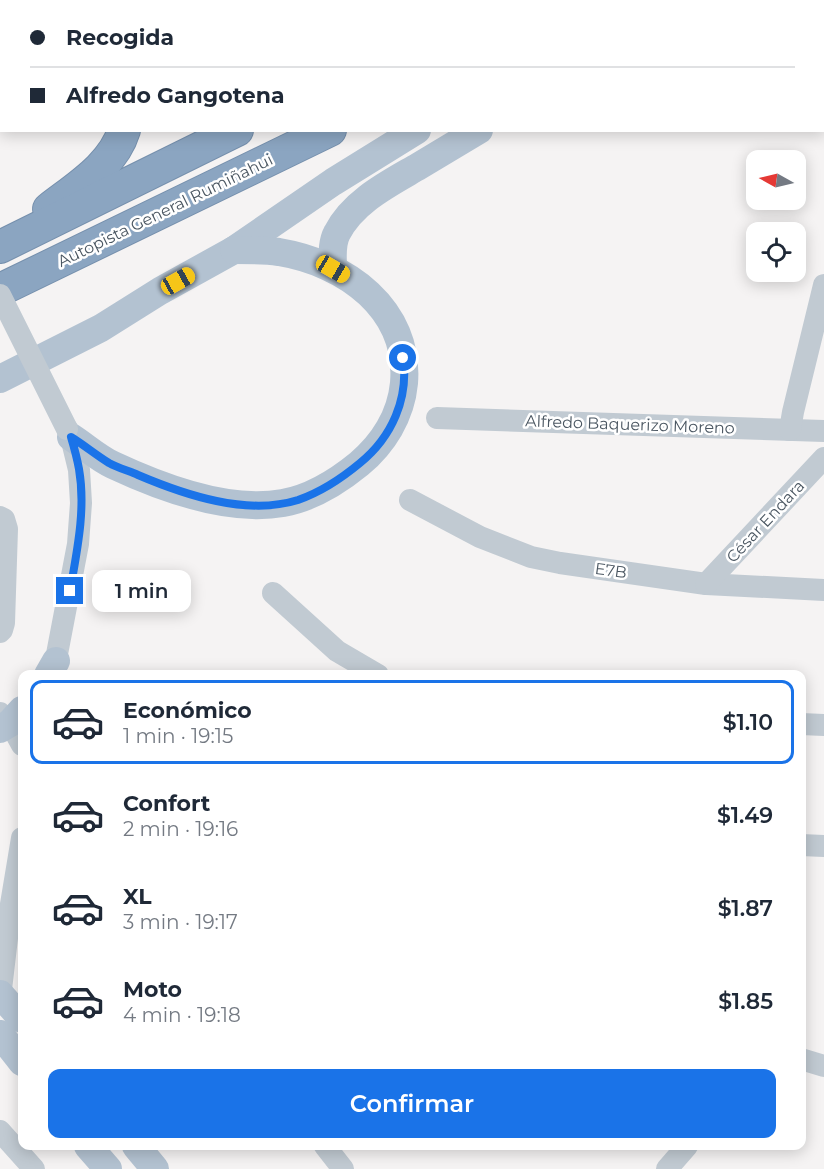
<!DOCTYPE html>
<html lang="es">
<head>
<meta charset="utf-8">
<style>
  :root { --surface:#fff; --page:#f6f6f7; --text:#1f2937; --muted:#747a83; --line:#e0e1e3; --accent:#1a73e8 }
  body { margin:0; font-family:Montserrat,sans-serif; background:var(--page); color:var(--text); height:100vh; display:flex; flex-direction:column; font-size:22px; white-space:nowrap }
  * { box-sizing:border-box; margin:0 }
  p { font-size:20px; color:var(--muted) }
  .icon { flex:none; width:33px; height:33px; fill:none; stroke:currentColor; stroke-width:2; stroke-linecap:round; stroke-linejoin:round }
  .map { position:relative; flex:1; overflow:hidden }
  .drawer { position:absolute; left:18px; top:670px; width:788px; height:480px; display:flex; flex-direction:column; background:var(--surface); border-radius:12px; box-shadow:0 3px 15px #0003 }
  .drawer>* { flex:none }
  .guide { position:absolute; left:0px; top:0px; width:825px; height:132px; box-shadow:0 3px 15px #0003; display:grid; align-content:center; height:132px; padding:0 30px; background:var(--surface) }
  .needle { width:39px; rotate:278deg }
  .controls { position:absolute; left:746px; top:150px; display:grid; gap:12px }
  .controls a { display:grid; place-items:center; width:60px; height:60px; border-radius:12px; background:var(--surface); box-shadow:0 3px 15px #0003; font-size:30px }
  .end { position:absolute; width:27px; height:27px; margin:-14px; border:8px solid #1a73e8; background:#fff; box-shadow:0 0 0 3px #fff }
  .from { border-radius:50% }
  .bubble { position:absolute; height:42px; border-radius:12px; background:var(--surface); box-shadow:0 3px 15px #0003; font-size:20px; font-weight:600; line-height:42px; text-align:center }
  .car { position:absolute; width:18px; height:36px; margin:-18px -9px; border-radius:8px; box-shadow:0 0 4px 2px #0007; background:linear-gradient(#f5c518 24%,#345 0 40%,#f5c518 0 76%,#345 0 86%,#f5c518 0) }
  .guide b { display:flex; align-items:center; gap:21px; height:57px; font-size:22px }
  .guide b+b { border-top:2px solid var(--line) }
  .guide i { width:15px; height:15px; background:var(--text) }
  ul { padding:10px 0 0; list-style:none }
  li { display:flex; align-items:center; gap:18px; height:84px; margin:0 12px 9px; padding:0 18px; border:3px solid transparent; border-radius:12px }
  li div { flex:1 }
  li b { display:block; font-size:22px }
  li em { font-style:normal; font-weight:600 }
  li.on { border-color:var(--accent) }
  li>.icon { width:54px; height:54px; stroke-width:1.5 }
  .primary-button { display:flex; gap:12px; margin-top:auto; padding:12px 30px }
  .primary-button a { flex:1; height:69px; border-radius:12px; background:var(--accent); color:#fff; font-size:24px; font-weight:600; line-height:69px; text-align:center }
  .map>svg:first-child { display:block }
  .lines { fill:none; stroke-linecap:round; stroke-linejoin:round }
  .highway-casing { stroke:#7690ad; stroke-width:34 }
  .minor { stroke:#c1cad2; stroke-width:22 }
  .major { stroke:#b3c2d1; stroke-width:28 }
  .highway { stroke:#8ba5c1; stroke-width:32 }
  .minor-bridge { stroke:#c1cad2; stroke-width:22 }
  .major-bridge { stroke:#b3c2d1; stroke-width:28 }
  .route { stroke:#1a73e8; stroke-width:8 }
  .labels { text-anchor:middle; stroke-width:5; stroke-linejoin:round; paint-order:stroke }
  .street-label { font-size:16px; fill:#4a5661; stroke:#fff }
</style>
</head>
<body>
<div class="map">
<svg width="824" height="1169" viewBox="0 0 824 1169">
  <rect width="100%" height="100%" fill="#f5f3f3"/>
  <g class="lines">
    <g class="highway-casing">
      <g id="highway">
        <path d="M412,2L415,0"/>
        <path d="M495,2L498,0"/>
        <path d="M597,2L600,0"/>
        <path d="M0,51H2"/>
        <path d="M0,76H2"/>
        <path d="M49,209C77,187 113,166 124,130"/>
        <path d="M0,247L237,130"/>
        <path d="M0,290L330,130"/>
      </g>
    </g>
    <g class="minor">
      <path d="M250,0V2"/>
      <path d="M824,106V107"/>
      <path d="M437,418L824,431"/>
      <path d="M790,430L793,412L824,285"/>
      <path d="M410,500L480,537L531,557L560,563L706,584L824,590"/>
      <path d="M0,517L4,519L7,529L4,623L2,630L0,632"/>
      <path d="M706,584L824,458"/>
      <path d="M273,593L337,651L378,675"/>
      <path d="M53,675L78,544L81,503L79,470L71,437L68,430"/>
      <path d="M0,713L10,723L22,745"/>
      <path d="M801,724L824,725"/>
      <path d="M801,845L824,846"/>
      <path d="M0,998L11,904L22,838"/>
      <path d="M801,1059L824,1066"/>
      <path d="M0,1131L34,1169"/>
      <path d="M325,1146L343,1169"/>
      <path d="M667,1169L687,1146"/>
    </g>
    <g class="major">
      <path d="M679,2L682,0"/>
      <path d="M333,269C333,257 331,244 337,233C353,201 390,183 419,166C439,154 459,142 479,130"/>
      <path d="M0,379L101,328L160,291L234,250L333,182L417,130"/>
      <path d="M71,437C85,446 98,458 113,465C162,488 228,513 283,503C311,498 337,482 359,464C383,444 401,416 404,383C410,309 346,263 279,252C264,250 249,250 234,250"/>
      <path d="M48,675L56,661"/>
      <path d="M0,729L10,723L22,710"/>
      <path d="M0,1034L22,1062"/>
      <path d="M88,1146L108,1169"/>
      <path d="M136,1146L155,1169"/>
    </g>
    <use href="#highway" class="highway"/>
    <path class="minor-bridge" d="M0,295L67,429"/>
    <path class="major-bridge" d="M0,994L22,1019"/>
  </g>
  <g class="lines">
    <path class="route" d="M70,591C77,551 86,509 79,469C77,458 74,447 71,437C84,445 96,455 109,463C118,468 129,471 138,475C185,495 247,516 298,500C321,492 342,478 360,463C392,437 409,398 403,358"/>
  </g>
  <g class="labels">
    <g class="street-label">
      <text transform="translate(165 210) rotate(-26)" y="6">Autopista General Rumiñahui</text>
      <text transform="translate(630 424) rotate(2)" y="6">Alfredo Baquerizo Moreno</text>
      <text transform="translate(765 521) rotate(-47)" y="6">César Endara</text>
      <text transform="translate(611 570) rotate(8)" y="6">E7B</text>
    </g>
  </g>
</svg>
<div class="controls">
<a><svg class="needle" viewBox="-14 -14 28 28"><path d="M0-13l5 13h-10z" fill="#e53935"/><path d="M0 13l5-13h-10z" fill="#747a83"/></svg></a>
<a><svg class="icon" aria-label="locate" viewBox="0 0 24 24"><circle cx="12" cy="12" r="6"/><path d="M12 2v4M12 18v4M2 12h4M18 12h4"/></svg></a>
</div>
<i class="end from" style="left:403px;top:358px"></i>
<i class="end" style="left:70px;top:591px"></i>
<div class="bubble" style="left:92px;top:570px;width:99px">1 min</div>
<i class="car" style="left:333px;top:269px;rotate:120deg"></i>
<i class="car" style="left:178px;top:281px;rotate:61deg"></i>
<div class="guide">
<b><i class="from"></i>Recogida</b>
<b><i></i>Alfredo Gangotena</b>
</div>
<section class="drawer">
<ul>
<li class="on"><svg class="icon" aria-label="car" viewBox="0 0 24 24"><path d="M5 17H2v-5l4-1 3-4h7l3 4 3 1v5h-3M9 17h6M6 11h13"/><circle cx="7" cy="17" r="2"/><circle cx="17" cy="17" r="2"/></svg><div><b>Económico</b><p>1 min · 19:15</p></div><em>$1.10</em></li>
<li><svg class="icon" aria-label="car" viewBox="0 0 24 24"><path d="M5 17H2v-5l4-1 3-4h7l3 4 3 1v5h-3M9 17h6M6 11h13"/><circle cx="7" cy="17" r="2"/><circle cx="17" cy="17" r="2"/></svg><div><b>Confort</b><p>2 min · 19:16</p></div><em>$1.49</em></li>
<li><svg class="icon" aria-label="car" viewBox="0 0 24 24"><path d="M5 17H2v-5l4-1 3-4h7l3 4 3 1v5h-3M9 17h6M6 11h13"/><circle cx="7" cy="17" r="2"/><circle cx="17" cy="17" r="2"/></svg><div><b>XL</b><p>3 min · 19:17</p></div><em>$1.87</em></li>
<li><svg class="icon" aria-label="car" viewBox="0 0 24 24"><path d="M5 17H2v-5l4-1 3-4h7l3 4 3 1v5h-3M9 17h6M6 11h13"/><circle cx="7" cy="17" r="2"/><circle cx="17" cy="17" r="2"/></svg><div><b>Moto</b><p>4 min · 19:18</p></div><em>$1.85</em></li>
</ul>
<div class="primary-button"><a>Confirmar</a></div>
</section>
</div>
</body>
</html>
